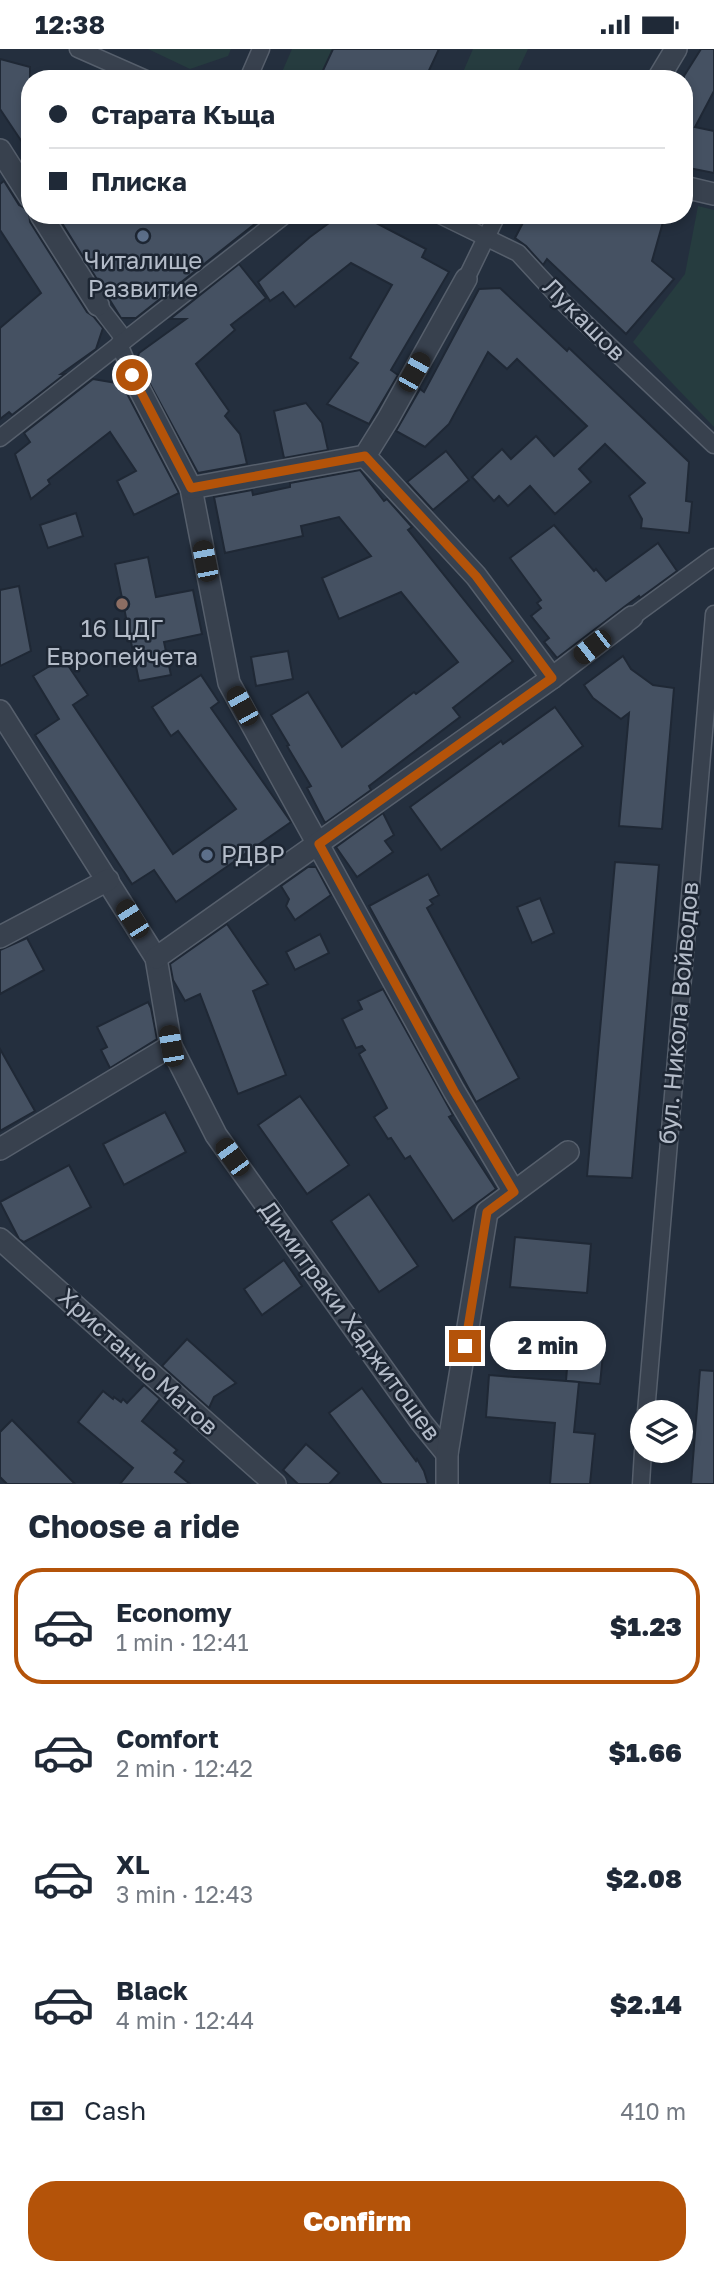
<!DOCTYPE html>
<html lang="en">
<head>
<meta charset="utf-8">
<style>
  :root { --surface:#fff; --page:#f2f2f3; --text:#1f2937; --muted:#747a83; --line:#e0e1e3; --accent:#b45309 }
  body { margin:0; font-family:"Golos Text",sans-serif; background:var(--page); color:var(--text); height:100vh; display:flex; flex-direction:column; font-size:26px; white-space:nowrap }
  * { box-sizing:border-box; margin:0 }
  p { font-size:23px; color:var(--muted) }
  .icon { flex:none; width:38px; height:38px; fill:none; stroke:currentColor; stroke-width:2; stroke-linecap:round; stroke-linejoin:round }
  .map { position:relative; height:1435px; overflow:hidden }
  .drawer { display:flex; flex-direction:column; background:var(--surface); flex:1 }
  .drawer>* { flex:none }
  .banner { position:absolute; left:21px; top:21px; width:672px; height:154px; border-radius:28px; box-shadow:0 4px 10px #0003; display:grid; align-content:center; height:154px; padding:0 28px; background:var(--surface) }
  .fabs { position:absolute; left:630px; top:1351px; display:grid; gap:14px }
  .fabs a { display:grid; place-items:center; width:63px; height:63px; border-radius:50%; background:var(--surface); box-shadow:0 4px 10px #0003; font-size:35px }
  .end { position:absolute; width:32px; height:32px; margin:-16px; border:9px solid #b45309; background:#fff; box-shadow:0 0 0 4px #fff }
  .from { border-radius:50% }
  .bubble { position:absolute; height:49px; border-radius:24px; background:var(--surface); box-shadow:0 4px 10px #0003; font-size:23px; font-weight:800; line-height:49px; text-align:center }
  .car { position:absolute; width:21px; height:42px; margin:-21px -10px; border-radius:9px; box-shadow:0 0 5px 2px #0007; background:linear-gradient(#222 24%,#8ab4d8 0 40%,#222 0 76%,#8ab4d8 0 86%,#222 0) }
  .banner b { display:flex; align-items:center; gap:24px; height:66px; font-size:26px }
  .banner b+b { border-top:2px solid var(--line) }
  .banner i { width:18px; height:18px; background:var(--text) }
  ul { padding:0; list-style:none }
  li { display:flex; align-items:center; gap:21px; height:116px; margin:0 14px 10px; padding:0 14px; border:4px solid transparent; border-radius:28px }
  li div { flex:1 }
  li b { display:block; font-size:26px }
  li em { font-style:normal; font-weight:800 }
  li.selected { border-color:var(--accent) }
  li>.icon { width:63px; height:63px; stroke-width:1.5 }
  h2 { padding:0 28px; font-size:32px; line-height:84px }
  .pay { display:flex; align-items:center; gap:18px; height:77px; padding:0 28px; font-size:26px }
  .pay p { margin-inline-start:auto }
  .action { display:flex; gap:14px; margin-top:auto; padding:14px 28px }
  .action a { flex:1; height:80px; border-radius:28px; background:var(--accent); color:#fff; font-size:28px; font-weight:800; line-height:80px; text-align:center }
  .status { display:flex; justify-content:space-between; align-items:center; height:49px; padding:0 35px; background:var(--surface); direction:ltr }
  .status svg { height:19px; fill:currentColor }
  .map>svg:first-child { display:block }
  .green { fill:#263c3f }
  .building { fill:#455162; stroke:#1f2835; stroke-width:2 }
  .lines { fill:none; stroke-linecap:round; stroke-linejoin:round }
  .pedestrian-casing { stroke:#565f6c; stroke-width:19 }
  .minor-casing { stroke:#565f6c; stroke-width:24 }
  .pedestrian { stroke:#38414e; stroke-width:16 }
  .minor { stroke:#38414e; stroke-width:21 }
  .route { stroke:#b45309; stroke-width:9 }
  .service-dot { fill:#5c6f8a; stroke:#1d2633; stroke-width:2.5 }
  .education-dot { fill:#8d6e63; stroke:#1d2633; stroke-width:2.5 }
  .labels { text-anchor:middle; stroke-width:5; stroke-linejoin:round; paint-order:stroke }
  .poi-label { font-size:24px; fill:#b4bcc9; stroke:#1d2633 }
  .street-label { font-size:24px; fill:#b4bcc9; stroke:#1d2633 }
</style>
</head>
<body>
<div class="status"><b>12:38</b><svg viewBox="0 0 49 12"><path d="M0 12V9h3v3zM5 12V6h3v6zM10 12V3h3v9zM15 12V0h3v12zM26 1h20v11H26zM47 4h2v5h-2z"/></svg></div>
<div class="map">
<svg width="714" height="1435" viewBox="0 0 714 1435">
  <rect width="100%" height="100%" fill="#242f3e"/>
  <g class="green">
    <path d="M148,0H231L228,7L190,20Z"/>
    <path d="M292,0H333L319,30H279Z"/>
    <path d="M473,0H528L514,30H460Z"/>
    <path d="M698,157L714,161V378L633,293L685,225Z"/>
  </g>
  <g class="building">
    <path d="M333,0H439L425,30H319Z"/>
    <path d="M701,0H714V42L695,78L714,82V124L684,118V27Z"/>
    <path d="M0,10L30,18V105L0,60Z"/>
    <path d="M4,132L19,156L29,161L30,173L87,263L94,268L103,279L96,300L61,325H65L12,366L9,363L0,370V279L41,244L0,181V135Z"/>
    <path d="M57,166H266L136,269H121Z"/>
    <path d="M340,166H361L426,200L422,208L449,223L391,321L398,326L369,375L327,355L358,314L350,309L392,236L351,214L295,258L283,243L270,252L258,233L310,188Z"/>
    <path d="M527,166H665L652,212L674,230L626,285L547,210L543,216L526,197L515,189Z"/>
    <path d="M239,215L266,249L231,276L235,281L196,315L229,362L225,367L240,385L247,415L198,424L137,311L139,304L186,270H170Z"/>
    <path d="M500,239L567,302L569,299L689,413L686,452L692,453L689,484L641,479L642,470L629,447L645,434L605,395L579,420L591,433L555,465L530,437L508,457L499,447L494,452L472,428L502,400L511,410L536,387L554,407L587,377L517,310L507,320L488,303L449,375L425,398L396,382L420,340L424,343L479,240Z"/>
    <path d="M93,330L122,335L179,444L134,466L117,432L136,422L110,383L48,431L50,435L31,450L15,405L30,393L24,384Z"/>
    <path d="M306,354L322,374L328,401L284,409L274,362Z"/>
    <path d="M446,402L469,431L433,461L407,433Z"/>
    <path d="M360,421L384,452L387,450L412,478L408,481L513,612L453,659L460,668L369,737L371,741L325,774L307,739L311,737L287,697L289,696L271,666L308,643L342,698L414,643L416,645L458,613L401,543L339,570L322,529L371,507L339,468L301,477L303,487L225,504L214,448L252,441L253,446L290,438V434Z"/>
    <path d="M76,464L83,487L48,499L40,476Z"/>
    <path d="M554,476L594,522L596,520L606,532L658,494L677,522L640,549L639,547L624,558L557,609L544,593L549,589L531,567L541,559L537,554L541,551L510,509Z"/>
    <path d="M148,508L156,548L193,541L202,585L164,593L171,626L139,632L115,515Z"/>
    <path d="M19,537L31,602L0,617V541Z"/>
    <path d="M288,602L293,630L256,637L251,608Z"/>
    <path d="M623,607L631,620L653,636L674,639L662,780L619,777L629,664L621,670L593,649L584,636Z"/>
    <path d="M63,609L88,646L73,656L173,805L236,760L178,682L171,687L152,658L201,626L219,653L211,659L291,773L176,853L154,821L132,835L35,686L59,670L33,627Z"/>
    <path d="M555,658L583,697L441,801L410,758L501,692L503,695Z"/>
    <path d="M383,764L394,786L385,792L393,803L357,828L336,798Z"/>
    <path d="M615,813L659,816L632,1129L587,1127Z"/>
    <path d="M308,818H316L331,846L295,871L286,857L289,850L281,837Z"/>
    <path d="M428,825L439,846L430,851L433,855L427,859L519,1029L476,1053L369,857Z"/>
    <path d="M540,849L554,884L532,894L517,858Z"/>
    <path d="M227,875L268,935L253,942L286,1026L238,1045L200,945L185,952L173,931L170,915Z"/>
    <path d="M320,885L329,904L295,921L286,903Z"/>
    <path d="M27,889L44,921L0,945V901Z"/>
    <path d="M383,940L453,1066L449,1068L496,1140L453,1172L410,1107L405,1110L391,1089L388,1090L374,1068L387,1059L359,1005L365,1001L362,997L356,999L342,970L362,960L358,952Z"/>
    <path d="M148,953L151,959L157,990L110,1019L101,1001L107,998L97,978Z"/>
    <path d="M0,1000L35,1062L0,1082Z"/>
    <path d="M300,1047L349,1116L307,1145L258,1076Z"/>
    <path d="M165,1063L186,1103L124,1136L103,1095Z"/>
    <path d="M69,1116L91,1158L24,1193L19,1190L0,1153Z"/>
    <path d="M369,1145L418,1217L379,1243L331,1172Z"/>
    <path d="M515,1188L591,1195L587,1244L510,1238Z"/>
    <path d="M284,1211L302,1237L262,1266L244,1240Z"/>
    <path d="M570,1282L605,1285L600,1335L566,1332Z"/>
    <path d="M187,1290L236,1334L214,1348L209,1359L162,1317Z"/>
    <path d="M700,1321L714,1322V1435H691Z"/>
    <path d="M489,1326L579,1333L574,1383L595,1385L590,1435H550L555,1374L486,1368Z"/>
    <path d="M144,1336L160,1350L142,1372L177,1401L174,1404L184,1412L175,1423L190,1435H120L133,1419L78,1373L103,1342L113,1350L114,1348L121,1353L123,1350L127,1354Z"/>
    <path d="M362,1339L416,1412L417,1410L424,1422L428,1435H382L329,1364Z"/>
    <path d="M12,1371L75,1435H7L0,1428V1383Z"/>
    <path d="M306,1395L339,1424L329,1435H298L283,1421Z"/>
  </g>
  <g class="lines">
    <g class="pedestrian-casing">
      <g id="pedestrian">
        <path d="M78,0L146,30"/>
        <path d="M248,30L261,0"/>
        <path d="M440,166L518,204L565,255L714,396"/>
        <path d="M466,230L497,166"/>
        <path d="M98,256L125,291"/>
        <path d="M119,295L132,326"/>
        <path d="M0,389L285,166"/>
        <path d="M632,568L714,508"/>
        <path d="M646,1363L714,565"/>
        <path d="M641,1435L643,1402"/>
      </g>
    </g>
    <g class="minor-casing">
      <g id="minor">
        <path d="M658,30L676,0"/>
        <path d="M0,101L30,148"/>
        <path d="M684,138L714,145"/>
        <path d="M41,166L98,256"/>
        <path d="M132,326L191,439L229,634L454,1042L514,1143"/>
        <path d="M365,407L476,527L552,629"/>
        <path d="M191,439L365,407L388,370L466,230"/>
        <path d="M0,662L156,909L171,997L216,1086L421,1373L447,1405"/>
        <path d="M0,888L108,831"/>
        <path d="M156,909L552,629L632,568"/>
        <path d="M0,1100L171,997"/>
        <path d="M0,1190L275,1435"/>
        <path d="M447,1435V1405L487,1163L568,1103"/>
      </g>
    </g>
    <use href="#pedestrian" class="pedestrian"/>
    <use href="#minor" class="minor"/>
  </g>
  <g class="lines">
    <path class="route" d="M132,326L191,439L365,407L476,527L552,629L319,795L454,1042L514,1143L487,1163L465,1297"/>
  </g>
  <g class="service-dot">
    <circle cx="143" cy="187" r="7"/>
    <circle cx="207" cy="806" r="7"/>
  </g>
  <circle class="education-dot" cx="122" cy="555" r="7"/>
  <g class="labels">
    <g class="poi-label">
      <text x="143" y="220">Читалище<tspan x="143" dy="28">Развитие</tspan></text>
      <text x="122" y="588">16 ЦДГ<tspan x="122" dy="28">Европейчета</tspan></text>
      <text x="221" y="814" text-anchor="start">РДВР</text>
    </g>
    <g class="street-label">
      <text transform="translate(584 271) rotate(45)" y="8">Лукашов</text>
      <text transform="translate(679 964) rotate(-85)" y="8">бул. Никола Войводов</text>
      <text transform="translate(350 1272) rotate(54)" y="8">Димитраки Хаджитошев</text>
      <text transform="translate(138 1313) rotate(42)" y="8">Христанчо Матов</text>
    </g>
  </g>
</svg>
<div class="fabs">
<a><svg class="icon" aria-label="layers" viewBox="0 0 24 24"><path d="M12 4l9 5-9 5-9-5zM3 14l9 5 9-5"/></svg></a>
</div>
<i class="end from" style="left:132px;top:326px"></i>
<i class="end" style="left:465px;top:1297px"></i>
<div class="bubble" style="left:490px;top:1272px;width:116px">2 min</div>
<i class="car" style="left:414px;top:323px;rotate:29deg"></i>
<i class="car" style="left:205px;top:512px;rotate:349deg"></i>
<i class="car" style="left:592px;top:598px;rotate:232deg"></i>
<i class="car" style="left:242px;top:657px;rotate:331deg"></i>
<i class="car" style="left:132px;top:870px;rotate:328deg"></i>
<i class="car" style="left:171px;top:997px;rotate:350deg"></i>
<i class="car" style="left:232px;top:1108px;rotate:324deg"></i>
<div class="banner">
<b><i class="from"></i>Старата Къща</b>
<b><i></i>Плиска</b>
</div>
</div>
<section class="drawer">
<h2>Choose a ride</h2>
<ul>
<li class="selected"><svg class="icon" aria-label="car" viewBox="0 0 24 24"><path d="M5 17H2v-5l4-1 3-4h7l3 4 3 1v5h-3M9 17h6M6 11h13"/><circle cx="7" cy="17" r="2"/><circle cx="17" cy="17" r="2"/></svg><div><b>Economy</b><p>1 min · 12:41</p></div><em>$1.23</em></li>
<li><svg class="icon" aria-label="car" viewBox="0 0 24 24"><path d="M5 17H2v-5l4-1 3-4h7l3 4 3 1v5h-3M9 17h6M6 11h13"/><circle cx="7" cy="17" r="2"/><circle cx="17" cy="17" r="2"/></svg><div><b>Comfort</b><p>2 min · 12:42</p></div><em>$1.66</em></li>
<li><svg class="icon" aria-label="car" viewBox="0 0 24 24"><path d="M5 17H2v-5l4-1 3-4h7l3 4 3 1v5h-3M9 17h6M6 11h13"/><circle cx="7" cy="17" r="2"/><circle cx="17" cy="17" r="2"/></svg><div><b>XL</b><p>3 min · 12:43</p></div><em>$2.08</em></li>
<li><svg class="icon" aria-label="car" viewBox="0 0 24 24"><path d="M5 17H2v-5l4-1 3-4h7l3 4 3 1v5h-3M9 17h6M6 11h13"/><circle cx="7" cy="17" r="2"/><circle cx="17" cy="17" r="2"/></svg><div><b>Black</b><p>4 min · 12:44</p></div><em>$2.14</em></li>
</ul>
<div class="pay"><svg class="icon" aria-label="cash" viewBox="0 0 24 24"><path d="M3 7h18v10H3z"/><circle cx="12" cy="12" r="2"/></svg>Cash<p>410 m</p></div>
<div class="action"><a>Confirm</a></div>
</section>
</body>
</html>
